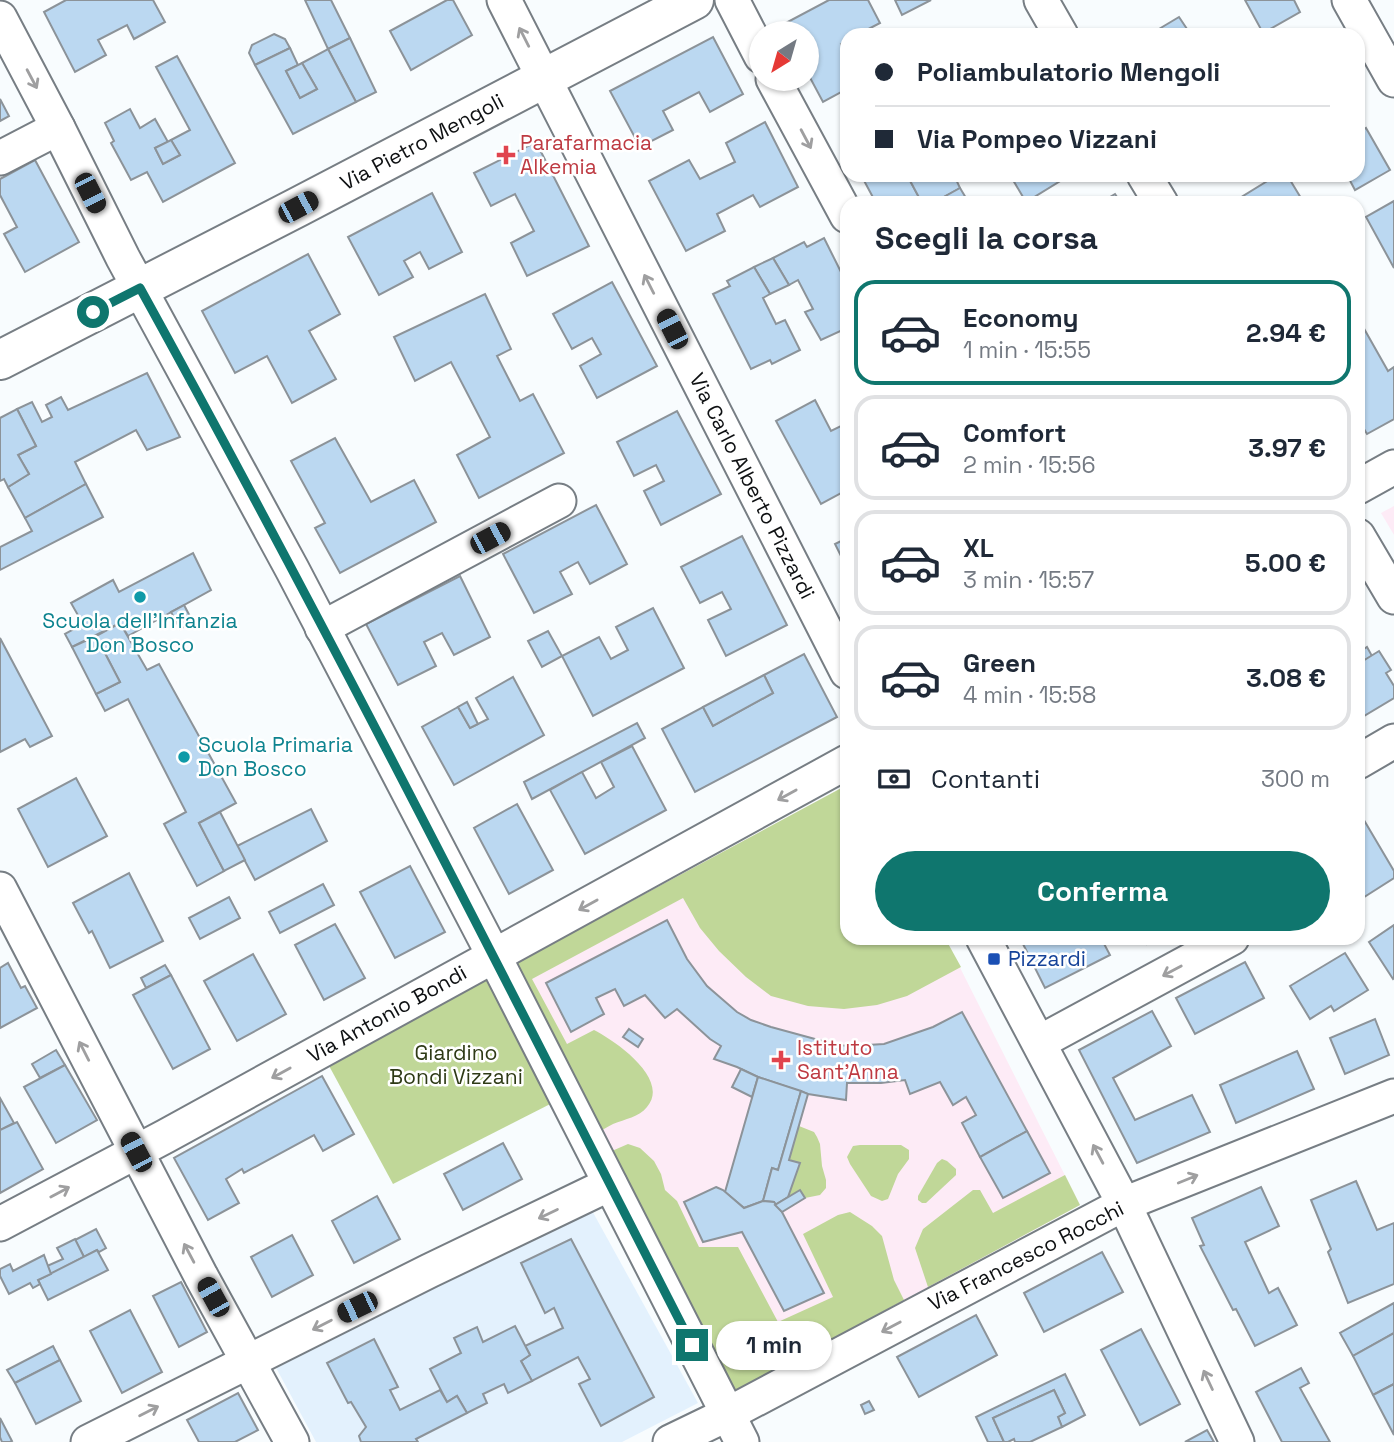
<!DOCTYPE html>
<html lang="it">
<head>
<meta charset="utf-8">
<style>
  :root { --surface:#fff; --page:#f6f6f7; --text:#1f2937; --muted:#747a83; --line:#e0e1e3; --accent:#0f766e }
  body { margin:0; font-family:"Space Grotesk",sans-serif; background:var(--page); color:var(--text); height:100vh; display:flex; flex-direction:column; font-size:26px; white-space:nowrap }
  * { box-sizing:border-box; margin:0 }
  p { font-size:23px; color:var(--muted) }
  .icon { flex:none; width:38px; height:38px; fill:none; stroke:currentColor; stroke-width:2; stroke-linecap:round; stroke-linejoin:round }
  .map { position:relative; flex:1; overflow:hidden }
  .details { position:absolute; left:840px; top:196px; width:525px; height:749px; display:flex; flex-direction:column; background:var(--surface); border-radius:21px; box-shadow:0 2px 5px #0004 }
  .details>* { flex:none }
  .banner { position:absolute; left:840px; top:28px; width:525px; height:154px; border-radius:21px; box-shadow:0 2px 5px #0004; display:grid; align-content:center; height:154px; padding:0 35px; background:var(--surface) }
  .needle { width:46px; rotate:217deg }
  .fabs { position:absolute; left:749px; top:21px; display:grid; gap:14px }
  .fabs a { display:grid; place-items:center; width:70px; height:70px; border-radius:50%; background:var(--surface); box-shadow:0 2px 5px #0004; font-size:35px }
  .end { position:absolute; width:32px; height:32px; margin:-16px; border:9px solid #0f766e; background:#fff; box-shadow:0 0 0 4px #fff }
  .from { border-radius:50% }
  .bubble { position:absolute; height:49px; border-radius:24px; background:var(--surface); box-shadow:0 2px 5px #0004; font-size:23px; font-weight:600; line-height:49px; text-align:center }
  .car { position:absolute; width:21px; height:42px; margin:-21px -10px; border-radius:9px; box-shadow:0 0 5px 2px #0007; background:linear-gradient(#222 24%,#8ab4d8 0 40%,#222 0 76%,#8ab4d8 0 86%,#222 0) }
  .banner b { display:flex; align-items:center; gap:24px; height:66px; font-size:26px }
  .banner b+b { border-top:2px solid var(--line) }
  .banner i { width:18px; height:18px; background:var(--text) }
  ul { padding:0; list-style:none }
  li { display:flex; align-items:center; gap:21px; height:105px; margin:0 14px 10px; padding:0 21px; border:4px solid var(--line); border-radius:21px }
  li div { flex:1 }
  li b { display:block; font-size:26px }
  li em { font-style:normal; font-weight:600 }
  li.current { border-color:var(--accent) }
  li>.icon { width:63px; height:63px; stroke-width:1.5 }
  h2 { padding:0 35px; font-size:32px; line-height:84px }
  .pay { display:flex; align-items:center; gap:18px; height:77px; padding:0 35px; font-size:26px }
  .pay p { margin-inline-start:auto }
  .primary-button { display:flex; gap:14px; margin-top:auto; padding:14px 35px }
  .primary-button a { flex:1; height:80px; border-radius:42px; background:var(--accent); color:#fff; font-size:28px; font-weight:600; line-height:80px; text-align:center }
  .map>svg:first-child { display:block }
  .built { fill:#e3f1fd }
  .medical { fill:#fdebf6 }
  .green { fill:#c0d798 }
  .building { fill:#bbd8f1; stroke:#8c9399; stroke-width:2 }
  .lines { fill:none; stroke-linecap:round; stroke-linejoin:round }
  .minor-casing { stroke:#777e84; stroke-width:37 }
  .major-casing { stroke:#777e84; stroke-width:42 }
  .minor { stroke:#fff; stroke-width:33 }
  .major { stroke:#fff; stroke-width:38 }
  .oneway { stroke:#9f9fa0 }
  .route { stroke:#0f766e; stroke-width:9 }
  .health-dot { fill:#e0444e; stroke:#fff; stroke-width:2.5 }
  .culture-dot { fill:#0f9aa8; stroke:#fff; stroke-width:2.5 }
  .transit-dot { fill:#1a4fb4; stroke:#fff; stroke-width:2.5 }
  .labels { text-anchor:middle; stroke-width:5; stroke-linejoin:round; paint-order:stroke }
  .street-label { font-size:21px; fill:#0e1012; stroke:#fff }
  .health-label { font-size:21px; fill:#be3a42; stroke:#fff; text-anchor:start }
  .culture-label { font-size:21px; fill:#0d838f; stroke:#fff }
  .transit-label { font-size:21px; fill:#164399; stroke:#fff; text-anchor:start }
  .park-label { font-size:21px; fill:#2e3a16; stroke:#fff }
</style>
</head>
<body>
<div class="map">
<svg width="1394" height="1442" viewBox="0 0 1394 1442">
  <rect width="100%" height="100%" fill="#f8fcfe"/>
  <path class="built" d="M590,1207L698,1403L622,1442H316L274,1364Z"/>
  <g class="medical">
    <path d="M1394,506V535L1381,513Z"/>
    <path d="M847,785V938H945L1080,1205L731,1394L507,968Z"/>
  </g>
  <g class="green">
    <path d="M847,785V938H945L961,967L907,996L877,1005L844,1009L808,1006L771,996L746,977L719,951L700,928L683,898L532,979L567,1044L594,1030C614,1040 671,1079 647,1107C639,1117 625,1119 613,1124C607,1127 600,1131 594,1135L507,968Z"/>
    <path d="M494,956L566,1096L393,1184L321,1051Z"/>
    <path d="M799,1126L814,1132L817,1137L820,1144L822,1166L826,1180V1188L820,1195L805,1198L800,1190L788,1197L800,1163L789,1160Z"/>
    <path d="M628,1144L640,1148L654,1161L661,1174L665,1190L677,1201L699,1247H738L778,1322L833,1297L803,1234L838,1215L850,1212L872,1226L882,1236L894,1280L904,1300L731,1394L605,1154Z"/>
    <path d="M860,1145H901L909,1150V1159L898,1174L888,1199L882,1201L871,1196L850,1164L847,1157L853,1146Z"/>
    <path d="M942,1159L947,1161L956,1169V1175L926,1203H922L918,1200V1196L937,1163Z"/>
    <path d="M1065,1175L1080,1205L928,1287L915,1248L923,1229L973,1190H980L993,1213Z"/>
  </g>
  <g class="building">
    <path d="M66,0H153L165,22L134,39L127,25L98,40L106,55L75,72L44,12Z"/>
    <path d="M305,0H331L350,38L328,49Z"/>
    <path d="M447,0H453L472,35L411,70L390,31Z"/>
    <path d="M829,0H868L880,23L857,35H847V40L841,44L847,56V89L823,102L807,72V33H786L782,25Z"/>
    <path d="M895,0H931L902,15Z"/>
    <path d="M1245,0H1294L1300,12L1263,33Z"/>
    <path d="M1179,17L1191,35H1149Z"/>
    <path d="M274,34L285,39L290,48L255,65L249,53L252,45Z"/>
    <path d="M713,37L743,94L710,112L699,92L663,111L673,130L640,147L610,91Z"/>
    <path d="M350,38L376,92L356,102L328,49Z"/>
    <path d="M290,48L298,65L286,71L300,98L317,89L302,63L328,49L356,102L293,134L255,65Z"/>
    <path d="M177,56L235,163L163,202L147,172L131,180L111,143L114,141L105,123L130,109L140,128L155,119L168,142L155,148L163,164L180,155L171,140L190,130L156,67Z"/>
    <path d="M302,63L317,89L300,98L286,71Z"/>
    <path d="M0,99L9,116L0,121Z"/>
    <path d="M765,122L798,187L760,207L753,195L717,214L725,231L686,251L649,181L689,160L700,179L735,162L726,143Z"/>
    <path d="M1366,128L1390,170L1355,190L1347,175H1358V133Z"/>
    <path d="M171,140L180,155L163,164L155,148Z"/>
    <path d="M536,142L589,246L527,276L511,243L534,231L515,194L491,206L474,173Z"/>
    <path d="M35,160L79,242L25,272L4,234L17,227L0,195V179Z"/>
    <path d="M861,175H907L922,203H876Z"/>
    <path d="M907,175H954L960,188L933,203H922Z"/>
    <path d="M1010,175H1070L1026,202Z"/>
    <path d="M1277,175H1287L1304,203H1237L1235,201Z"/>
    <path d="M960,188L969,203H933Z"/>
    <path d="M432,193L462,252L429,269L420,252L404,261L413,277L379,295L348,237Z"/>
    <path d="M1115,194L1121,203H1100Z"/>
    <path d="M1394,201V268L1366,217Z"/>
    <path d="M824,238L847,284V319L844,320L847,328L821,340L805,312L813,309L798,280L789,285L773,258L804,242L807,247Z"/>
    <path d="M308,254L340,314L309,331L336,379L292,403L267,356L235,373L202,311Z"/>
    <path d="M773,258L789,285L770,294L754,267Z"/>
    <path d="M754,267L770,294L763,298L776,324L785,320L800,350L772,364L770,360L751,369L713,294L730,286L727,281Z"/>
    <path d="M612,282L657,366L597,398L580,366L601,354L592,338L572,349L553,314Z"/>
    <path d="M485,294L511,349L497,356L520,401L533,394L564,453L479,498L457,455L490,437L451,362L415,381L394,337Z"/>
    <path d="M1358,318L1388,371L1394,367V419L1367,434L1358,419Z"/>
    <path d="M147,373L180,437L147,450L136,430L75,462L86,484L25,518L8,487L29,474L18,455L36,446L17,409L32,402L42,422L52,417L46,405L61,397L68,410Z"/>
    <path d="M815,400L831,431L847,423V490L821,504L776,421Z"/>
    <path d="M17,409L36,446L18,455L29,474L8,487L4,479L0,481V418Z"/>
    <path d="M677,411L721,494L661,525L644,491L664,481L656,465L634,476L617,442Z"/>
    <path d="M335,438L371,502L414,480L436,522L340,573L315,528L325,523L291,461Z"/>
    <path d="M86,484L103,517L0,570V547L32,531L25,518Z"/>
    <path d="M596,505L627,564L590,584L578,562L560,572L572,594L534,613L503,554Z"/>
    <path d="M742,536L787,625L726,656L708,620L731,609L722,592L700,603L681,567Z"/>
    <path d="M847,538V568L835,544Z"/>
    <path d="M193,553L211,590L128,636L120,623L72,647L65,634L83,624L71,603L113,580L119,592Z"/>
    <path d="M460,576L490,637L454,655L442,633L424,642L436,666L398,685L366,624Z"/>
    <path d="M184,605L193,622L180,629L171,612Z"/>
    <path d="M653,608L684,668L593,716L562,656L599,637L611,659L628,650L616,627Z"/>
    <path d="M120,623L147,670L159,664L236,803L199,823L224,871L197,886L164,824L186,812L128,699L105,711L96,694L120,682L96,636Z"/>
    <path d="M548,631L562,656L542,667L528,641Z"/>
    <path d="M96,636L120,682L96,694L72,647Z"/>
    <path d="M0,638L52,736L30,747L25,739L0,752Z"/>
    <path d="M1367,647L1372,656L1358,664V653Z"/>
    <path d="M1379,651L1391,670L1386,673L1394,686V698L1359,719L1358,664Z"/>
    <path d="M804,654L837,717L695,792L662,729L703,707L713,726L773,693L764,675Z"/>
    <path d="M764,675L773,693L713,726L703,707Z"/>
    <path d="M513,677L544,735L454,785L422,727L458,707L470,728L488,719L476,698Z"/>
    <path d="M467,702L478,724L470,728L458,707Z"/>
    <path d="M637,723L645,738L532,799L524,782Z"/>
    <path d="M632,746L666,810L585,854L550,790L582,772L596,798L614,787L601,762Z"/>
    <path d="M76,778L107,836L48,867L18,809Z"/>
    <path d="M517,804L553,870L509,894L474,828Z"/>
    <path d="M311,809L327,841L255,880L237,846Z"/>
    <path d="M1358,810L1394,871V878L1358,901Z"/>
    <path d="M220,812L245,860L224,871L199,823Z"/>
    <path d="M410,866L445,932L395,958L360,892Z"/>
    <path d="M129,873L163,941L110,968L92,931L89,933L73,903Z"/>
    <path d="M323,884L334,905L280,933L269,912Z"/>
    <path d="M229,897L240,918L200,939L189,918Z"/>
    <path d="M667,920L687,959L707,986L737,1012L751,1020L771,1027L837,1045L850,1046L884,1044L933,1027L962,1012L1027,1131L980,1157L962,1123L976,1115L966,1097L953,1105L940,1082L910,1094L905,1080L881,1083H847L846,1100L808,1094L758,1077L737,1067L714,1059L721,1046L710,1039L677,1009L665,1018L645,995L624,1006L615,989L596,998L604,1014L571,1032L546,983Z"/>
    <path d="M335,924L365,978L324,1000L295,945Z"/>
    <path d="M1394,925V978L1393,979L1369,942Z"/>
    <path d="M1020,938H1101L1110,955L1045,988Z"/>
    <path d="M1144,938H1160L1147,944Z"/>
    <path d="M1345,953L1368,990L1334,1011L1331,1006L1310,1019L1290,986Z"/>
    <path d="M253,954L286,1014L237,1041L204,981Z"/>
    <path d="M1245,962L1264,998L1195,1034L1176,998Z"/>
    <path d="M8,963L21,988L25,986L37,1008L0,1028V968Z"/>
    <path d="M165,965L171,975L146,988L141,978Z"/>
    <path d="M171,975L210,1049L173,1069L133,995Z"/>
    <path d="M1152,1011L1171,1046L1113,1078L1135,1120L1192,1095L1210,1132L1137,1163L1079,1050Z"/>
    <path d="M1375,1019L1389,1055L1345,1074L1330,1038Z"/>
    <path d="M629,1029L643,1039L638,1047L623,1037Z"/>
    <path d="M56,1050L65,1065L40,1078L32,1064Z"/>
    <path d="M1297,1051L1314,1089L1236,1123L1220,1085Z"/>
    <path d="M65,1065L97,1120L56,1143L24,1087Z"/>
    <path d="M741,1069L758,1077L752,1097L732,1087Z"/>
    <path d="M322,1076L354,1134L323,1151L314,1135L244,1173L242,1169L226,1179L239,1203L208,1220L174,1158Z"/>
    <path d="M758,1077L801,1091L778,1170L772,1168L763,1201L744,1208L725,1192Z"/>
    <path d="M801,1091L808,1094L789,1160L800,1163L788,1197L775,1205L774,1202L763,1201L772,1168L778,1170Z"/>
    <path d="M0,1098L14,1123L0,1130Z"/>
    <path d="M17,1122L43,1169L0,1193V1130Z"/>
    <path d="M1027,1131L1050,1173L1003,1198L980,1157Z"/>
    <path d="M503,1143L522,1179L463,1210L444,1174Z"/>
    <path d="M1356,1181L1377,1230L1394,1223V1284L1348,1303L1328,1252L1331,1249L1311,1200Z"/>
    <path d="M716,1187L723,1190L744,1208L763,1201L774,1202L782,1212L824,1293L784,1311L742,1232L703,1242L684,1202Z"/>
    <path d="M1261,1187L1279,1226L1245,1242L1269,1293L1278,1288L1297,1325L1255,1346L1236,1309L1233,1310L1200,1246L1204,1245L1192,1218Z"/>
    <path d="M800,1190L805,1198L782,1212L775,1205Z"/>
    <path d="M377,1196L400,1239L354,1263L332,1221Z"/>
    <path d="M96,1229L106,1248L99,1252L97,1250L84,1257L75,1240Z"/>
    <path d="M292,1235L313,1275L272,1297L251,1257Z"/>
    <path d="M75,1239L84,1257L51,1274L47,1266L63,1259L57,1248Z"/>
    <path d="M571,1239L654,1397L601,1426L579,1384L590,1379L578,1357L532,1381L521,1361L530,1355L525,1346L563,1328L554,1308L545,1313L521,1263Z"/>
    <path d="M97,1250L108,1270L48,1300L38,1280Z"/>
    <path d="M1102,1252L1123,1292L1044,1332L1024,1293Z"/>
    <path d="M44,1255L51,1274L38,1280L40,1284L33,1288L30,1283L9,1294L0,1276V1269L10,1264L13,1271Z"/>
    <path d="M181,1282L207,1332L179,1347L153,1296Z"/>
    <path d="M1394,1303V1333L1353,1356L1340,1333Z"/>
    <path d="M130,1310L162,1372L122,1393L90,1331Z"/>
    <path d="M976,1315L997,1355L919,1397L897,1357Z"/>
    <path d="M515,1326L530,1355L521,1361L532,1381L508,1393L504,1384L483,1394L487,1403L467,1413L457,1396L447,1402L430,1369L461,1353L454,1338L477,1327L483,1342Z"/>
    <path d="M1141,1329L1180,1404L1140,1425L1101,1350Z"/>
    <path d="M1394,1333V1384L1373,1395L1353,1356Z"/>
    <path d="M374,1339L398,1387L390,1390L400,1410L440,1390L447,1402L457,1396L467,1413L416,1439L418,1442H361L359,1436L366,1427L351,1402L348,1403L327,1363Z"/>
    <path d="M53,1346L60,1360L15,1383L7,1370Z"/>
    <path d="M60,1360L81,1401L36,1424L15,1383Z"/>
    <path d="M1301,1368L1309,1383L1300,1388L1330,1442H1282L1256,1392Z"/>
    <path d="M1065,1374L1085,1415L1062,1427L1058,1417L1065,1413L1054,1390L993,1418L1004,1442H988L976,1417Z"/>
    <path d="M1394,1384V1435L1373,1395Z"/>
    <path d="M1054,1390L1065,1413L1058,1417L1062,1427L1030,1442H1015L1014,1439L1008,1442H1004L993,1418Z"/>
    <path d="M238,1393L258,1430L235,1442H199L187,1420Z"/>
    <path d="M869,1401L874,1410L865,1414L861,1405Z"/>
    <path d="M0,1418L12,1441L10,1442H2L0,1437Z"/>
    <path d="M1207,1430L1214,1442H1185Z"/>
  </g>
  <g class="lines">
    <g class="minor-casing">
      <g id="minor">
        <path d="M504,0L847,672"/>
        <path d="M732,0L761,56"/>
        <path d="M1041,0L1061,35"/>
        <path d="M1349,0L1394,80"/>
        <path d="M0,18L58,128L123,258L292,569L494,956L742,1442"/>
        <path d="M773,79L847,216"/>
        <path d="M0,158L58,128"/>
        <path d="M1144,175L1161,203"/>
        <path d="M1358,487L1394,467"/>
        <path d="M1358,536L1394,597"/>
        <path d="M322,628L559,501"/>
        <path d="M1358,762L1394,741"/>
        <path d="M0,889L201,1276L292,1442"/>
        <path d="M983,938L1124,1204L1237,1442"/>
        <path d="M1040,1042L1232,938"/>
        <path d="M0,1224L166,1136L847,762"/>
        <path d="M88,1442L429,1271L610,1184"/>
        <path d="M670,1442L728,1414L1124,1204L1394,1096"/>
      </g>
    </g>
    <g class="major-casing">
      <path id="major" d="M0,360L298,207L694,0"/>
    </g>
    <use href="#minor" class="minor"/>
    <use href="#major" class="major"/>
  </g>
  <defs><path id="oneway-shaft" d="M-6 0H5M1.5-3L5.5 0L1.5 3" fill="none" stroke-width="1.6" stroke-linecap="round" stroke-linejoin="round" transform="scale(1.75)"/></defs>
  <g class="oneway">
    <use href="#oneway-shaft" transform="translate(524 37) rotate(-117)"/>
    <use href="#oneway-shaft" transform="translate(32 79) rotate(62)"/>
    <use href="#oneway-shaft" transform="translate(806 139) rotate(62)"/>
    <use href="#oneway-shaft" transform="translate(649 284) rotate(-117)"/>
    <use href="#oneway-shaft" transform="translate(787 795) rotate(151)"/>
    <use href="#oneway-shaft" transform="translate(588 905) rotate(151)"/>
    <use href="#oneway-shaft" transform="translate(1172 971) rotate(152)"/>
    <use href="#oneway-shaft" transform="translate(84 1051) rotate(-117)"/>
    <use href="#oneway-shaft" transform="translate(281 1073) rotate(151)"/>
    <use href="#oneway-shaft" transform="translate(1098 1154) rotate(-118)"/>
    <use href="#oneway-shaft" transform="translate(1188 1179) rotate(-22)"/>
    <use href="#oneway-shaft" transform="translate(60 1192) rotate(-28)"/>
    <use href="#oneway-shaft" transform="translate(548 1214) rotate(154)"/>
    <use href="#oneway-shaft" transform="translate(189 1253) rotate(-118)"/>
    <use href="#oneway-shaft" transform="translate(322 1325) rotate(153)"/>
    <use href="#oneway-shaft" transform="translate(891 1327) rotate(152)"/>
    <use href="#oneway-shaft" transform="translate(1208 1380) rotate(-115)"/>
    <use href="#oneway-shaft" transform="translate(149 1411) rotate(-27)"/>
  </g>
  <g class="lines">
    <path class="route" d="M93,312L140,288C332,636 511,991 692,1345"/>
  </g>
  <g class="health-dot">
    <path d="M502.5 144.5h7v7h7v7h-7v7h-7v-7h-7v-7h7z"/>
    <path d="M777.5 1049.5h7v7h7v7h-7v7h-7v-7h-7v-7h7z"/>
  </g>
  <g class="culture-dot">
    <circle cx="140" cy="597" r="7"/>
    <circle cx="184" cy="757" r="7"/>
  </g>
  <rect class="transit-dot" x="987" y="952" width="14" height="14" rx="3.5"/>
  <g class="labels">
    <g class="street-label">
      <text transform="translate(422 142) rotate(-28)" y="7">Via Pietro Mengoli</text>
      <text transform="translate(752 486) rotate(63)" y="7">Via Carlo Alberto Pizzardi</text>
      <text transform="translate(387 1014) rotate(-29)" y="7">Via Antonio Bondi</text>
      <text transform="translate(1026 1256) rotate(-27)" y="7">Via Francesco Rocchi</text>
    </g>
    <g class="health-label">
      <text x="520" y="150">Parafarmacia<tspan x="520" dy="24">Alkemia</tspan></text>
      <text x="797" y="1055">Istituto<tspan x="797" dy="24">Sant'Anna</tspan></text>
    </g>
    <g class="culture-label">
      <text x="140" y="628">Scuola dell'Infanzia<tspan x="140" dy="24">Don Bosco</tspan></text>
      <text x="198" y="752" text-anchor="start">Scuola Primaria<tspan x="198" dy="24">Don Bosco</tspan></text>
    </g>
    <g class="transit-label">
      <text x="1008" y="966">Pizzardi</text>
    </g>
    <g class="park-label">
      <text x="456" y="1060">Giardino<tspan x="456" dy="24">Bondi Vizzani</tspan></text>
    </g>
  </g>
</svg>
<div class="fabs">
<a><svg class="needle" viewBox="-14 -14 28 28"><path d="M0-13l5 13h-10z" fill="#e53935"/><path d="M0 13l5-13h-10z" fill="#747a83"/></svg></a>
</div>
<i class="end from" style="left:93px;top:312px"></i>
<i class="end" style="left:692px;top:1345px"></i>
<div class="bubble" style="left:716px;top:1321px;width:116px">1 min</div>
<i class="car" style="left:90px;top:193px;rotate:153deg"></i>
<i class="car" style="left:298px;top:207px;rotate:62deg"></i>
<i class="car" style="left:672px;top:329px;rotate:333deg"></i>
<i class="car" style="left:490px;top:538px;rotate:62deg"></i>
<i class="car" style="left:136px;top:1152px;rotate:332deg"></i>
<i class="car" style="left:213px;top:1297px;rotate:331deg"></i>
<i class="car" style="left:357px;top:1307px;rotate:244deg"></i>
<div class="banner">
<b><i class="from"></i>Poliambulatorio Mengoli</b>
<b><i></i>Via Pompeo Vizzani</b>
</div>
<section class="details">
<h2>Scegli la corsa</h2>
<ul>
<li class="current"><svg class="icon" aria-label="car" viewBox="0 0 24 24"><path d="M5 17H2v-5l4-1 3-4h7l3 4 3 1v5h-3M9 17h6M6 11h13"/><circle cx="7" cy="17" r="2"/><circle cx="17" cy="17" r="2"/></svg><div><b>Economy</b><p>1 min · 15:55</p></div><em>2.94 €</em></li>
<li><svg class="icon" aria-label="car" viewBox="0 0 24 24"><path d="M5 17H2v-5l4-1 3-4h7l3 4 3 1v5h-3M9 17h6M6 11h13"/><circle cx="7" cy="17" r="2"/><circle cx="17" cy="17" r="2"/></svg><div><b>Comfort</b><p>2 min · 15:56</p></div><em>3.97 €</em></li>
<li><svg class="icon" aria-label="car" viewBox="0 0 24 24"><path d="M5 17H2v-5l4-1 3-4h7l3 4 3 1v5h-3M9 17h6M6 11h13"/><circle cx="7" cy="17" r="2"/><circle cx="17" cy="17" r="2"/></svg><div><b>XL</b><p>3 min · 15:57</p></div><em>5.00 €</em></li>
<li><svg class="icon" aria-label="car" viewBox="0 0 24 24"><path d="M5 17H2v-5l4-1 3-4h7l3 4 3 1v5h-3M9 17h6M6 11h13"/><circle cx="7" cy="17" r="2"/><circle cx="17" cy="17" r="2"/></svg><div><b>Green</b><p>4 min · 15:58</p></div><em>3.08 €</em></li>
</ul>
<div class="pay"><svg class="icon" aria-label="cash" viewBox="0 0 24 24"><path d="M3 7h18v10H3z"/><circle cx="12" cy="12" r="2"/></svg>Contanti<p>300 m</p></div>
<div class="primary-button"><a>Conferma</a></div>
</section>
</div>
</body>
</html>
